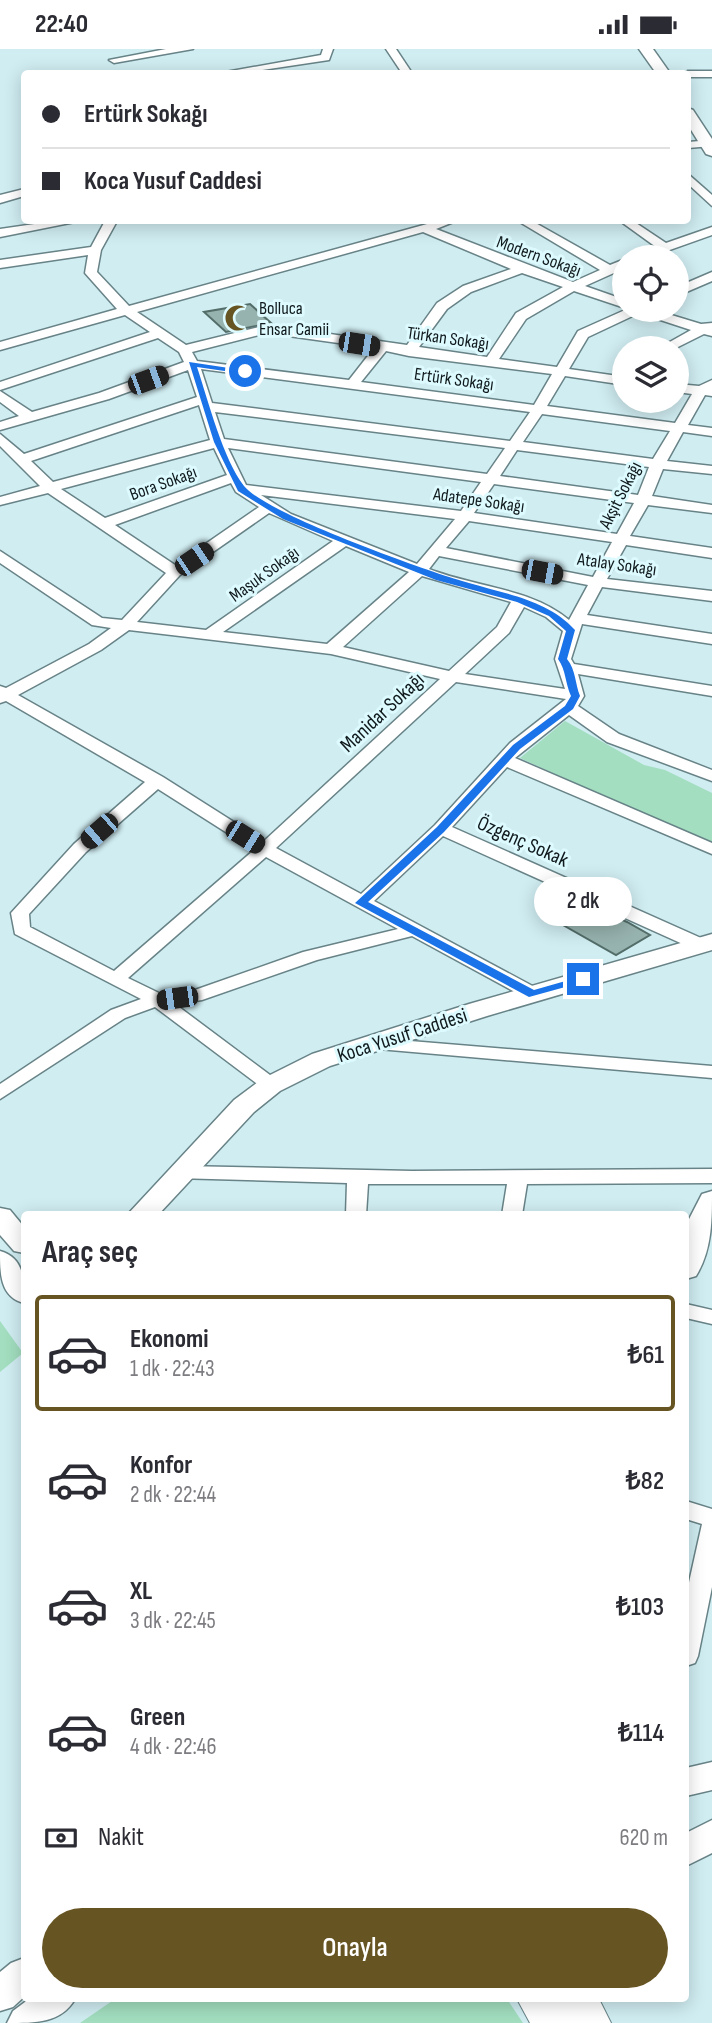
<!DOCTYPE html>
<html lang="tr">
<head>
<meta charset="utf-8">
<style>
  :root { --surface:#fff; --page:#f2f2f3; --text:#2b2b33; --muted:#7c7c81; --line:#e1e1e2; --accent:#665422 }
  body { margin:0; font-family:"Sofia Sans Condensed",sans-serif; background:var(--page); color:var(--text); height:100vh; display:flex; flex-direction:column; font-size:26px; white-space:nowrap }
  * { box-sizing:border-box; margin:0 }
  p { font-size:23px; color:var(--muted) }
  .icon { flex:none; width:38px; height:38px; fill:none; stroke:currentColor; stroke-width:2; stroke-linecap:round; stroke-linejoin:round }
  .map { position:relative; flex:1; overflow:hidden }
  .panel { position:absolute; left:21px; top:1162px; width:668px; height:791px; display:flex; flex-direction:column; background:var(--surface); border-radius:7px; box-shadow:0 4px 18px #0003 }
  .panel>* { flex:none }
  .top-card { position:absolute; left:21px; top:21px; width:670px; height:154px; border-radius:7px; box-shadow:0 4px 18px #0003; display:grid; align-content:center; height:154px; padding:0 21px; background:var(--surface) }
  .tools { position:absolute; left:612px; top:196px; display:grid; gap:14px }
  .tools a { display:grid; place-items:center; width:77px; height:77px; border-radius:50%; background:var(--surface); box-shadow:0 4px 18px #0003; font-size:35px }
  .end { position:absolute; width:32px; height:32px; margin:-16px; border:9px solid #1a73e8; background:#fff; box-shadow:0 0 0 4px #fff }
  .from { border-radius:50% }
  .bubble { position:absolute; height:49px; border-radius:24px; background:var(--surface); box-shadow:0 4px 18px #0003; font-size:23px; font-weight:600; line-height:49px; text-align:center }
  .car { position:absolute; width:21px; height:42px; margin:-21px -10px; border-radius:9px; box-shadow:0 0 5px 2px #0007; background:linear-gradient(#222 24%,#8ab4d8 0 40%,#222 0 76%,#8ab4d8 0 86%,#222 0) }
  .top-card b { display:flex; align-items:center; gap:24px; height:66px; font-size:26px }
  .top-card b+b { border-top:2px solid var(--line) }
  .top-card i { width:18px; height:18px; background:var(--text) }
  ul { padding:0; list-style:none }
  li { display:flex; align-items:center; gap:21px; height:116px; margin:0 14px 10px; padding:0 7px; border:4px solid transparent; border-radius:7px }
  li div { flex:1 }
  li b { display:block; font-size:26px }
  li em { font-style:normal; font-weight:600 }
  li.current { border-color:var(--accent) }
  li>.icon { width:63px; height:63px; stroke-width:1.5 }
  h2 { padding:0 21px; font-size:32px; line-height:84px }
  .pay { display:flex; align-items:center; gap:18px; height:77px; padding:0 21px; font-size:26px }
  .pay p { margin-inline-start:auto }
  .action { display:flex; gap:14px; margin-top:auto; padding:14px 21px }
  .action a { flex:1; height:80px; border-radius:42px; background:var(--accent); color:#fff; font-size:28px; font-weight:600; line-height:80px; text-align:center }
  .status { display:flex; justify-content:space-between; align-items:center; height:49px; padding:0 35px; background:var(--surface); direction:ltr }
  .status svg { height:19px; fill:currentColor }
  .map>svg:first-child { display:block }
  .green { fill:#a2debf }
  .building { fill:#97b3af; stroke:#536d69; stroke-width:2 }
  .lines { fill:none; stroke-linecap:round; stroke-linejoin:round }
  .street-casing { stroke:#688387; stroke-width:3 }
  .secondary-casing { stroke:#688387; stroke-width:3 }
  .primary-casing { stroke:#688387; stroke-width:2 }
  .street { fill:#fff; fill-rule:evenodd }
  .secondary { fill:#fff; fill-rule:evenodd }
  .primary { fill:#fff; fill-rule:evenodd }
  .route { fill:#1a73e8 }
  .labels { text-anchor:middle; stroke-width:6; stroke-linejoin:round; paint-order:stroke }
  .far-street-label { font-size:18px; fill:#101a1c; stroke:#ddfaff }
  .far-poi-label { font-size:18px; fill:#101a1c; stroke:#ddfaff; text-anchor:start }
  .street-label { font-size:21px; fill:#101a1c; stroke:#ddfaff }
</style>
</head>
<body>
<div class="status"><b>22:40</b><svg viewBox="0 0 49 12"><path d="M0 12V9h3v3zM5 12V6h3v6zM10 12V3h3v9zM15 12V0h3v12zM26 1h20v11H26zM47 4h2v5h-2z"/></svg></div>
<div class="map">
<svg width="712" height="1974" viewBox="0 0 712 1974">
  <rect width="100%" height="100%" fill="#d0edf2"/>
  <g class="green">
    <path d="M565,672L644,716L665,721L712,744V797L520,709Z"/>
    <path d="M0,1272L23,1304L0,1323Z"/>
    <path d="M115,1950H507L523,1974H80Z"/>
  </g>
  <g class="building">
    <path d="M250,255L271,274L226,283L204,263Z"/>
    <path d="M594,858L627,873L650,886L616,906L563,876Z"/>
  </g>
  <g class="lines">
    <g class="street-casing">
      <g id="street">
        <path d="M166,0H193L114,14L109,11Z"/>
        <path d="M323,0H333L329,11L243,24H220L321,6Z"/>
        <path d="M386,0H396L412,24H402Z"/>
        <path d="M688,22H712V28H688V24H683Z"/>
        <path d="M712,91V97L688,99V93Z"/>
        <path d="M688,125L712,146V157L688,135Z"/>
        <path d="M24,140V147L0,154V146Z"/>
        <path d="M55,172H80L0,188V180Z"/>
        <path d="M105,172H117L101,201L97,223L129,257L438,172H456L436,180L573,233L600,221L518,172H532L610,216L625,210V219L585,237L625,251V259L574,242L526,270L499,310L557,318L578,282L625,261H655L701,275L712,274V287L704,285L676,299H659L691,281L639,264L588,288L569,320L625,328V336L565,327L547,357L675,374L692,345L677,343V335L699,337L712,331V347L705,346L688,376L712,379V387L683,383L667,412L712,417V425L663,420L652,447L712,456V464L648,456L630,487L712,499V509L626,496L607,530L712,542V552L602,538L587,566L712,585V595L582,575L571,610L574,615L712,637V647L578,625L584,647L578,657L619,685L712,721V732L607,693L569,666L515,709L712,794V805L507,718L452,778L710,893L712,897L710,901H696L443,787L374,852L540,941L542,945L540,949H526L412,887L317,911L202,951L175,955L278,1032L281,1036L278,1040H264L155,958L125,969L0,1050V1035L111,961L141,950L15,885L11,864L74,795L145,733L6,652L0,654V637L6,639L89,595L111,579L92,576L0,514V502L102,569L122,571L166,524L48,444L0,456V448L40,437L0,397V385L24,405L197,348L188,321L109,350L0,381V373L19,367L0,353V342L32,363L99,344L184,313L179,303L158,289L0,341V333L150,283L125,266L0,301V293L117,260L85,224L88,206L0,219V211L91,198ZM423,183L511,220L463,237L437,254L407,296L267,276L186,296L137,263ZM522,224L563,238L516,264L487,308L419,298L447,260L471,243ZM267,284L374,299L349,331L197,312L192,303ZM386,302L409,307L552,325L534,356L361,333ZM201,320L530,363L510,392L212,354ZM199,356L210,391L53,433L31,412ZM215,363L505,399L487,425L224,390ZM542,365L670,382L653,410L523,393ZM214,399L227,426L105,469L61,440ZM228,399L481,433L461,462L246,436ZM517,401L649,418L638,446L500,427ZM231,434L236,443L259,458L175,516L115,476ZM494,435L634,454L617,485L474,464ZM261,446L455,470L417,515L291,465ZM269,464L333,492L206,581L137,573L180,526ZM469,472L612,493L593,528L446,499ZM346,497L409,523L327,595L223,583ZM439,507L588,536L569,571C531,539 474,538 429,520ZM422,527L511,553L497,578L449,622L343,598ZM524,558L546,568L563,582L555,610L565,640L465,625L509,584ZM129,581L331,605L440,630L264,792L163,728L18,646L101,601ZM456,633L566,650L510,694L435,776L361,845L276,799ZM158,740L254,801L114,922L30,878L29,865L86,803ZM266,808L398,880L303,903L192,942L161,945L128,929Z"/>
        <path d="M620,172H633L666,194L712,178V186L650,208H633L656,198Z"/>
        <path d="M712,223V232L677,247V238Z"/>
        <path d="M374,989L712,1017V1029L367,999L364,995Z"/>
        <path d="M182,1117L412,1122L712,1120V1134L527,1135L522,1166H502L507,1135H368L366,1166H346L347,1134L175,1129L172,1124L175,1119Z"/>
        <path d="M686,1255L712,1261V1275L686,1269Z"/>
        <path d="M686,1452L712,1460V1538L698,1607L695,1614L686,1617V1547L702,1475L686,1470Z"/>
      </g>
    </g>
    <g class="secondary-casing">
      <g id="secondary">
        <path d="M639,0H653L670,24H656Z"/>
        <path d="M688,59L693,61L712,90V107L706,105L688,76Z"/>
        <path d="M712,885V901L487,967L330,1017L280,1042L254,1063L158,1166H127L234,1051L262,1030L312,1005L469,955Z"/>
        <path d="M712,1142C712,1171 712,1201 696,1227L686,1230V1176L702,1145Z"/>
        <path d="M0,1159L10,1161L24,1178V1204L14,1202L0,1186Z"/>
        <path d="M0,1202C25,1209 24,1232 24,1254C0,1248 0,1224 0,1202Z"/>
        <path d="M712,1713V1741L686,1747V1719Z"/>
        <path d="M712,1771V1804L686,1817V1784Z"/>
        <path d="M24,1909V1948L13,1958L0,1962V1923L11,1914Z"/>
        <path d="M29,1950H75C61,1974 36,1974 7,1974L13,1962Z"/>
      </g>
    </g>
    <g class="primary-casing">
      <path id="primary" d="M517,1950H599L611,1974H530Z"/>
    </g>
    <use href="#street" class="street"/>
    <use href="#secondary" class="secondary"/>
    <use href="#primary" class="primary"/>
  </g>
  <path class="route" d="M189,313L249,322L245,325L197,318C208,351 223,410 244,437C266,465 429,523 469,534C506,545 548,551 575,581L567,610C576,621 575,635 580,647L573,660L520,700L444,783L368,853L534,941L583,927L588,930L587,932L529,948L355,854L437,778L513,696L565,657L571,647C565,634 566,621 558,610L566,582L549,567L517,553L436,531L283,470L238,442L214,393Z"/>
  <defs>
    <g id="mosque-bare" transform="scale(2.1)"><path d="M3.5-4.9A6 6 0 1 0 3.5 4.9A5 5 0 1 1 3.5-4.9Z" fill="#665422" stroke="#ddfaff" stroke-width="2.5" paint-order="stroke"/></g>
  </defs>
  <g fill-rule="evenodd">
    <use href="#mosque-bare" x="238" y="269"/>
  </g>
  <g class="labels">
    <g class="far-street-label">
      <text transform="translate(539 207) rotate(20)" y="6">Modern Sokağı</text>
      <text transform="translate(448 289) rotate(8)" y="6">Türkan Sokağı</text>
      <text transform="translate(454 330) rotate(8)" y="6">Ertürk Sokağı</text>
      <text transform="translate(163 434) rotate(-20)" y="6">Bora Sokağı</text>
      <text transform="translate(620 446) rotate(-63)" y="6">Akşit Sokağı</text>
      <text transform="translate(479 451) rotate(8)" y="6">Adatepe Sokağı</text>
      <text transform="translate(617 515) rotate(8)" y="6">Atalay Sokağı</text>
      <text transform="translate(264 525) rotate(-36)" y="6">Maşuk Sokağı</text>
    </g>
    <g class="far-poi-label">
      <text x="259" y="265">Bolluca<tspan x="259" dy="21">Ensar Camii</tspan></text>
    </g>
    <g class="street-label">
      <text transform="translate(382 663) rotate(-43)" y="7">Manidar Sokağı</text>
      <text transform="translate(523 792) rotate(24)" y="7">Özgenç Sokak</text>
      <text transform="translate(402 986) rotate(-18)" y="7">Koca Yusuf Caddesi</text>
    </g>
  </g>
</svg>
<div class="tools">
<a><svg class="icon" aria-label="locate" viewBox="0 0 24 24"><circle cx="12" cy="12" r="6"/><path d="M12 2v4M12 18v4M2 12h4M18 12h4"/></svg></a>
<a><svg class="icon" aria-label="layers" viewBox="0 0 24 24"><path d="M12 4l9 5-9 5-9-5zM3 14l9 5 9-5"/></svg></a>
</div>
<i class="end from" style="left:245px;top:322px"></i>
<i class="end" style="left:583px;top:930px"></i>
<div class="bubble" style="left:534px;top:828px;width:98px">2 dk</div>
<i class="car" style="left:359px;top:295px;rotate:99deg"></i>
<i class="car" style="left:148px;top:331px;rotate:70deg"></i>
<i class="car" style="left:194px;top:510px;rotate:56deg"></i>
<i class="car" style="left:542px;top:523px;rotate:101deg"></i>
<i class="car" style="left:99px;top:782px;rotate:229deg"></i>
<i class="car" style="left:245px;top:788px;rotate:122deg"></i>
<i class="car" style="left:177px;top:949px;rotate:262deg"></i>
<div class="top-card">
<b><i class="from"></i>Ertürk Sokağı</b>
<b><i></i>Koca Yusuf Caddesi</b>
</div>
<section class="panel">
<h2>Araç seç</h2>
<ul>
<li class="current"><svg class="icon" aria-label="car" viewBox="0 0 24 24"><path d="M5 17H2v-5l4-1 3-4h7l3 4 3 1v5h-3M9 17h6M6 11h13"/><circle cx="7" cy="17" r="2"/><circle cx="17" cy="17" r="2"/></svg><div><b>Ekonomi</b><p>1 dk · 22:43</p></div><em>₺61</em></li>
<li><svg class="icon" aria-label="car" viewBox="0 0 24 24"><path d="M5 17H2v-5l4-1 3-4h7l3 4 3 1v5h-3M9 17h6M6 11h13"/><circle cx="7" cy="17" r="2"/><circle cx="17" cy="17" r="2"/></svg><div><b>Konfor</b><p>2 dk · 22:44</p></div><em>₺82</em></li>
<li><svg class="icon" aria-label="car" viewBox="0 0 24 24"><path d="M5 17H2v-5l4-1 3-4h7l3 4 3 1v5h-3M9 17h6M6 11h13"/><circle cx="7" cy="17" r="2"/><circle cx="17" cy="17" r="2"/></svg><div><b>XL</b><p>3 dk · 22:45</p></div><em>₺103</em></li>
<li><svg class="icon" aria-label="car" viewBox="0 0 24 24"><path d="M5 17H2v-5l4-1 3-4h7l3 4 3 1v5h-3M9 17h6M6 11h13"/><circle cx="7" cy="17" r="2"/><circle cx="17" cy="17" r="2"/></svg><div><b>Green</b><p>4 dk · 22:46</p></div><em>₺114</em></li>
</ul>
<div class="pay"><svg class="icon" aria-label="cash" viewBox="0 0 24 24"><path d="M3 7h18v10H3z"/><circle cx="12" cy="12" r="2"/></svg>Nakit<p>620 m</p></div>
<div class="action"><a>Onayla</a></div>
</section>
</div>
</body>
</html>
